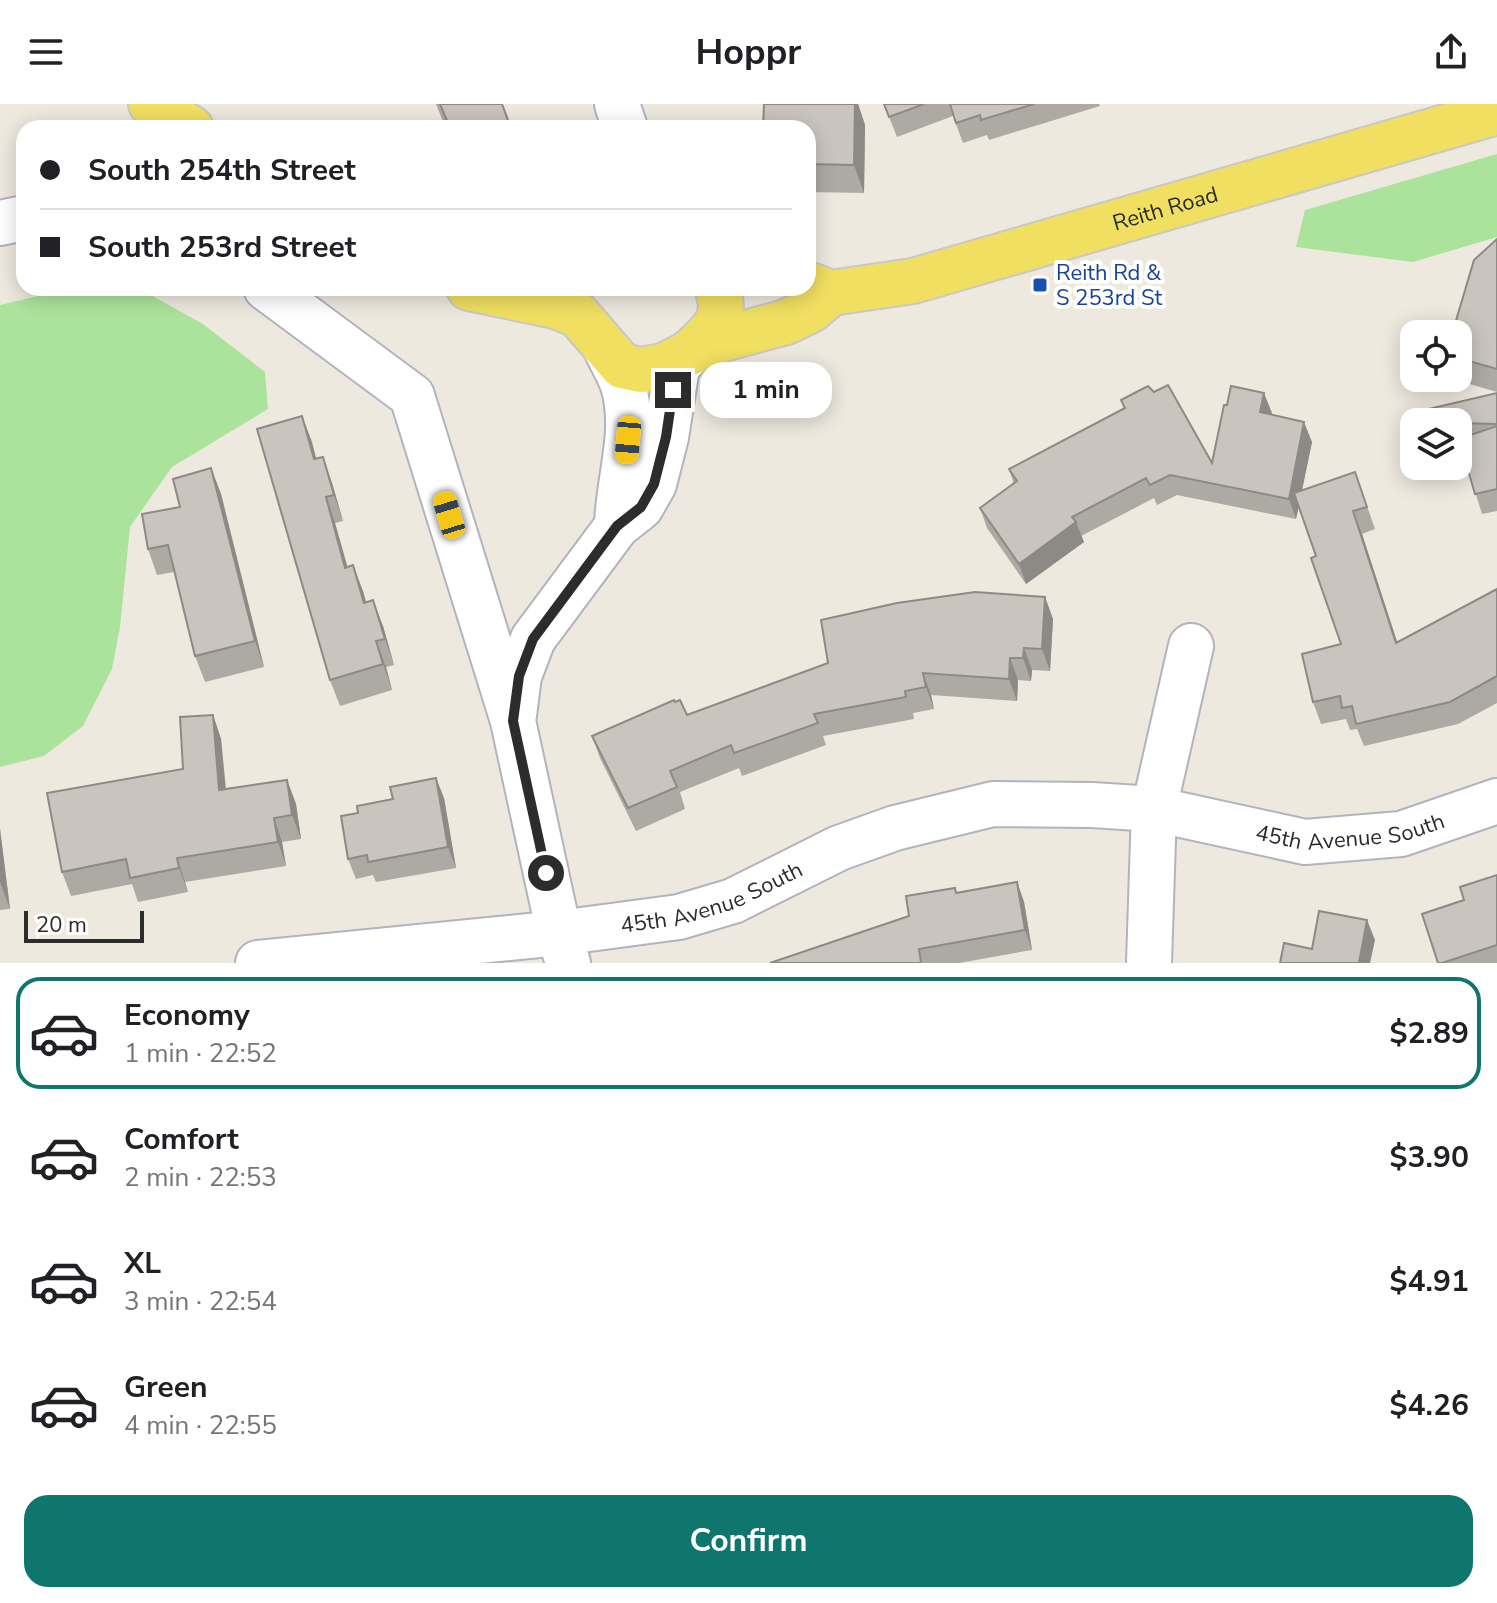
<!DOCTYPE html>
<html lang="en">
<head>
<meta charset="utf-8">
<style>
  :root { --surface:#fff; --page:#f6f6f6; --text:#202124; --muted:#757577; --line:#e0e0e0; --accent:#0f766e }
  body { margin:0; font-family:"Nunito Sans",sans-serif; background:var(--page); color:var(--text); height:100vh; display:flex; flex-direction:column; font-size:30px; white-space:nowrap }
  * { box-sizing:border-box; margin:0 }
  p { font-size:26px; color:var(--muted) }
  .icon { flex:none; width:44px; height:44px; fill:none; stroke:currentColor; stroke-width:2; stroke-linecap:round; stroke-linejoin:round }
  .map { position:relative; height:859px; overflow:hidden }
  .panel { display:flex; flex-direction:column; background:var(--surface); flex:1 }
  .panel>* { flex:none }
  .hud { position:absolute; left:16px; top:16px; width:800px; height:176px; border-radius:24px; box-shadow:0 4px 20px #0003; display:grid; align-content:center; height:176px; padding:0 24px; background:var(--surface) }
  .controls { position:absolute; left:1400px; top:216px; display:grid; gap:16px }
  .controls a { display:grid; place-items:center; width:72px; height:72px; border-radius:16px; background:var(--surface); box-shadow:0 4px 20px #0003; font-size:40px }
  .scale { position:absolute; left:24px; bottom:20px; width:120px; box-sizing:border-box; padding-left:8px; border:4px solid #2c2c2c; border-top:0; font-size:22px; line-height:28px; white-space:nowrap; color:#2c2c2c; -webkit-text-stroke:6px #fff; paint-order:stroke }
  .end { position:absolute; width:36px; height:36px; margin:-18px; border:10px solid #2c2c2c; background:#fff; box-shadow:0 0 0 4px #fff }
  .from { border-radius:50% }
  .bubble { position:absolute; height:56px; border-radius:24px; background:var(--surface); box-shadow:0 4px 20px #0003; font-size:26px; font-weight:700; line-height:56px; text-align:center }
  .car { position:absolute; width:24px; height:48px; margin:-24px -12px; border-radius:10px; box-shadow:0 0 6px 2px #0007; background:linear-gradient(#f5c518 24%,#345 0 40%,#f5c518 0 76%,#345 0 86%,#f5c518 0) }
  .hud b { display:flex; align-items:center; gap:28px; height:76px; font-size:30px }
  .hud b+b { border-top:2px solid var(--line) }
  .hud i { width:20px; height:20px; background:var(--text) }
  ul { padding:14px 0 0; list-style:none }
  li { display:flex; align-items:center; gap:24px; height:112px; margin:0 16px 12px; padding:0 8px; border:4px solid transparent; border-radius:24px }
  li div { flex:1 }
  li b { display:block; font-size:30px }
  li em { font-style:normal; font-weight:700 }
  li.selected { border-color:var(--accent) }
  li>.icon { width:72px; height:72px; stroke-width:1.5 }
  .action { display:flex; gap:16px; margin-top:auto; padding:16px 24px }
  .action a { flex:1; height:92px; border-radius:24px; background:var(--accent); color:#fff; font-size:32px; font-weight:700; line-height:92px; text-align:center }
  header { display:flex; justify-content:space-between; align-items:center; height:104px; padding:0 24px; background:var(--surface); font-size:36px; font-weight:700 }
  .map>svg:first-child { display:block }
  .green { fill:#ace39c }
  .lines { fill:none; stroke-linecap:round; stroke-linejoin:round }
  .minor-casing { stroke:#b2b3bf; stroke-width:48 }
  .major-casing { stroke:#c8c8c8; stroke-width:48 }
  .minor { stroke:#fff; stroke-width:44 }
  .major { stroke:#f0df61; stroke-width:44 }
  .wall { fill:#ada9a3 }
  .shaded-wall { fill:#8d8a85 }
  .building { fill:#c9c5be; stroke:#8d8a85; stroke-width:2 }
  .route { stroke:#2c2c2c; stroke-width:10 }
  .transit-dot { fill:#1a4fb4; stroke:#fff; stroke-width:3 }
  .labels { text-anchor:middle; stroke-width:8; stroke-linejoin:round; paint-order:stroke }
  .street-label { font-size:22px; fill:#2c2c2c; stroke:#fff }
  .transit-label { font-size:22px; fill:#164399; stroke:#fff; text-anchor:start }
</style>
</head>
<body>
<header><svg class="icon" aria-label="menu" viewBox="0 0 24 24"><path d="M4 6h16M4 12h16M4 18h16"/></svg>Hoppr<svg class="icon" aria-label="share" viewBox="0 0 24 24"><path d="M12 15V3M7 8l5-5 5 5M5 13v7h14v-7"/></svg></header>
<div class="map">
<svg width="1497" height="859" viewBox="0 0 1497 859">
  <rect width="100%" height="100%" fill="#ede9df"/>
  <g class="green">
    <path d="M1497,50V133L1413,158L1296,143L1305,106Z"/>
    <path d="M72,184H138L203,220L265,268L268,305L172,363L130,423L120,523L112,565L83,622L44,652L0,663V201Z"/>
  </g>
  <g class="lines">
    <g class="minor-casing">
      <g id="minor">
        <path d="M617,0L625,24"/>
        <path d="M0,119L24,114"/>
        <path d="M266,184L412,292L513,617L559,829L568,859"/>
        <path d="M607,247C612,258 619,269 623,281C637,328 618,374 617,422"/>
        <path d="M514,611L519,572L533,535L617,422L641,403L654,380L666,333L677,263L690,248"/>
        <path id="s1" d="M258,859L559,829L679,813L733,797L839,744L895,724L993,700L1092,701L1154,705L1305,738L1401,730L1497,697"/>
        <path d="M1149,859L1154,705L1191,542"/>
      </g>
    </g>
    <g class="major-casing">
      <g id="major">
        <path d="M151,0L191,24"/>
        <path id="s2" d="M808,180L831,189L913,177L1497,8"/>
        <path d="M469,184L555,202L578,211L622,262L641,266L663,262L712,238L786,218L811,206L831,189"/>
        <path d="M690,248C711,228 729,216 717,184"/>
      </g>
    </g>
    <use href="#minor" class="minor"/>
    <use href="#major" class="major"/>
  </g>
  <g class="wall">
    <path d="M436,0H502L511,24H449L446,18L444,20Z"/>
    <path d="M764,0H858L865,21L864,89L808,88V24Z"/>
    <path d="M884,0H1099L1100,2L989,36L987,31L963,39L953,12L897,33Z"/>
    <path d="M1497,135V288L1456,276L1455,274H1458V254Z"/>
    <path d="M1264,289L1271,311L1312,338L1302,386L1355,368L1375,425L1362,430L1397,539L1497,485V599L1458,620L1364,642L1357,625L1350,626L1346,615L1321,620L1313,598L1341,540L1316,452L1299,402L1296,415L1177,391L1157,401L1154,394L1081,432L1084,438L1026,480L987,424L980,404L1014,380L1009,365L1124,305L1121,296L1212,359L1227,301Z"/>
    <path d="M1497,289V407L1482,410L1460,339H1458V318Z"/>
    <path d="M302,312L316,355L332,379L343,417L335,419L347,463L363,487L366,498L383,522L394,561L386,563L392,586L340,602L330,576Z"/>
    <path d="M211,364L221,390L264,563L205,578L195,552L174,468L157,471L148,445Z"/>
    <path d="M1045,493L1053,515L1050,567L1032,566L1031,577L1018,576L1017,597L931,591L934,605L913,609L914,615L823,632L826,641L742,672L739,664L680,688L685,705L636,727L600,654L592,632L687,611Z"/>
    <path d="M213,611L221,635L226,685L287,676L296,700L301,735L282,738L286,762L185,778L188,788L138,798L132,780L71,792L62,768L183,665Z"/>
    <path d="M444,694L456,764L376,778L373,771L356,775L348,755Z"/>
    <path d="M0,725L10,805L0,806Z"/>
    <path d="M1497,771V859H1438L1464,796Z"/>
    <path d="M1017,778L1024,798L1032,846L959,859H770L909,812L957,789Z"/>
  </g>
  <g class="shaded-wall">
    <path d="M855,0H858L865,21L864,89L854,61Z"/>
    <path d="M1264,289L1272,309L1268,328L1260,308Z"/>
    <path d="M302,312L312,338L323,381L314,355Z"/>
    <path d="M1304,318L1312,338L1296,415L1289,395Z"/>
    <path d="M323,353L332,379L343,417L334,391Z"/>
    <path d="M211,364L221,390L264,563L255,537Z"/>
    <path d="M326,393L335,419L355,489L345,464Z"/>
    <path d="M1353,407L1362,430L1405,562L1396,539Z"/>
    <path d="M1076,418L1084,438L1026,480L1019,460Z"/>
    <path d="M353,461L363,487L373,525L364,499Z"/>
    <path d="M1045,493L1053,515L1050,567L1042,545Z"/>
    <path d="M373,496L383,522L394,561L385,535Z"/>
    <path d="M376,537L386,563L392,586L383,560Z"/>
    <path d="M1024,544L1032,566L1031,577L1023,554Z"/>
    <path d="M1010,554L1018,576L1017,597L1009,575Z"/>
    <path d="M923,569L931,591L934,605L926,583Z"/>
    <path d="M213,611L221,635L228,710L219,686Z"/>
    <path d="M436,674L444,694L456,764L448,743Z"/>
    <path d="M287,676L296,700L301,735L292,711Z"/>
    <path d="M274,714L282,738L286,762L278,738Z"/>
    <path d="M0,725L10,805L0,778Z"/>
    <path d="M177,754L185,778L188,788L179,764Z"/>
    <path d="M1017,778L1024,798L1032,846L1025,826Z"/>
    <path d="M1367,816L1375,836L1370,859H1359Z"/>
  </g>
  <g class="building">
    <path d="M440,0H502L509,19L497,24H450Z"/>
    <path d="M764,0H855L854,61L808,60V24H763Z"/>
    <path d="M884,0H924L889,13Z"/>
    <path d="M950,0H1034L981,16L980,11L956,19Z"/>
    <path d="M1497,135V265L1458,254V230H1452L1474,156Z"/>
    <path d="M1168,281L1212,359L1224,301H1227L1231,282L1264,289L1260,308L1304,318L1289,395L1170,371L1150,381L1146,374L1072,413L1076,418L1019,460L980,404L1017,377L1009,365L1125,304L1121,296L1148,282L1154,288Z"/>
    <path d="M1497,289V320L1421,318L1420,307Z"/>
    <path d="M302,312L314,355L323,353L334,391L326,393L345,464L353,461L364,499L373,496L385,535L376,537L383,560L330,576L257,325Z"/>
    <path d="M1497,322V385L1475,390L1459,335Z"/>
    <path d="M211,364L255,537L195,552L168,441L148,445L142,410L180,403L173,375Z"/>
    <path d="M1355,368L1367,403L1353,407L1396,539L1497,485V572L1450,598L1356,620L1352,602L1342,604L1340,592L1313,598L1302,550L1341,540L1311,454L1316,452L1294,389Z"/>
    <path d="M975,488L1045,493L1042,545L1024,544L1023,554H1010L1009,575L923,569L926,583L905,587L906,593L814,610L818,619L734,649L731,641L670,667L677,683L628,704L592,632L674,596L675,598L680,596L687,611L828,559L821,516L897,499Z"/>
    <path d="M213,611L219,686L287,676L292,711L274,714L278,738L177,754L179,764L130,774L126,755L62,768L47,689L183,665L180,613Z"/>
    <path d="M436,674L448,743L368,758L367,751L348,755L341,712L358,709L357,702L393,695L390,683Z"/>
    <path d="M1497,771V841L1442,859H1438L1422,810L1464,796L1460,783Z"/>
    <path d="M1017,778L1025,826L919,845L921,859H770L909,812L906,792L955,784L956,789Z"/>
    <path d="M1319,807L1367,816L1359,859H1280L1284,839L1312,845Z"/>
  </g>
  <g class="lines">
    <path class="route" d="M546,769L513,617L519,572L533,535L617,422L641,403L654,380L666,333L673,286"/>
  </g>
  <rect class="transit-dot" x="1032" y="173" width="16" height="16" rx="4"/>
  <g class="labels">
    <g class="street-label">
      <text dy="8" stroke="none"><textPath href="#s2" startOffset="370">Reith Road</textPath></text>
      <text dy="8" stroke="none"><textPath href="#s1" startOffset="1120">45th Avenue South</textPath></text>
      <text dy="8" stroke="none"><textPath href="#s1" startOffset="460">45th Avenue South</textPath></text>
    </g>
    <g class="transit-label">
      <text x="1056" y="176">Reith Rd &amp;<tspan x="1056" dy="25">S 253rd St</tspan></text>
    </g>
  </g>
</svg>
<div class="controls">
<a><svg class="icon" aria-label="locate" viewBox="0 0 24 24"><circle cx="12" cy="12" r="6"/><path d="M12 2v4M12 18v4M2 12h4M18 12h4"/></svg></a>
<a><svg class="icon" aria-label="layers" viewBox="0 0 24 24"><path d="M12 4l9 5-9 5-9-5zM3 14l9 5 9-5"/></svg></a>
</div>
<div class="scale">20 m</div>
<i class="end from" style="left:546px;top:769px"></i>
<i class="end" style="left:673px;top:286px"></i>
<div class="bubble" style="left:700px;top:258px;width:132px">1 min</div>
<i class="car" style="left:628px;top:336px;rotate:185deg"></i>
<i class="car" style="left:449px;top:411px;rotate:343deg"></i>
<div class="hud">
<b><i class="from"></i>South 254th Street</b>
<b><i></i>South 253rd Street</b>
</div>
</div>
<section class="panel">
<ul>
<li class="selected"><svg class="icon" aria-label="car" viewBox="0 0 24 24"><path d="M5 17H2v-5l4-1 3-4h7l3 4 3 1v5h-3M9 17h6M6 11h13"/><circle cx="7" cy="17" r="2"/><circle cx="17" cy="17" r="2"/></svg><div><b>Economy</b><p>1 min · 22:52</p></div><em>$2.89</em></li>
<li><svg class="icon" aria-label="car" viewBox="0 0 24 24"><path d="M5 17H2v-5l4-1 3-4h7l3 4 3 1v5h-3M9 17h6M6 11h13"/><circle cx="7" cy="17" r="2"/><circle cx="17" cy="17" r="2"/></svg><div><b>Comfort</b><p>2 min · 22:53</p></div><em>$3.90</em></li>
<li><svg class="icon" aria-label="car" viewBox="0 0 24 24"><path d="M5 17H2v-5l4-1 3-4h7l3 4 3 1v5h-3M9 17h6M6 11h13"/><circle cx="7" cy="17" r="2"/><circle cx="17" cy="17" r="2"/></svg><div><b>XL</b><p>3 min · 22:54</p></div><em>$4.91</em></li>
<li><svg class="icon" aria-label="car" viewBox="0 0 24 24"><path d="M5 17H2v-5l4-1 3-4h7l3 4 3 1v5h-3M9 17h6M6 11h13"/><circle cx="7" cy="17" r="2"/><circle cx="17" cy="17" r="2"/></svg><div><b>Green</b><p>4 min · 22:55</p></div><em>$4.26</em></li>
</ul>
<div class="action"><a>Confirm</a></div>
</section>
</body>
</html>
